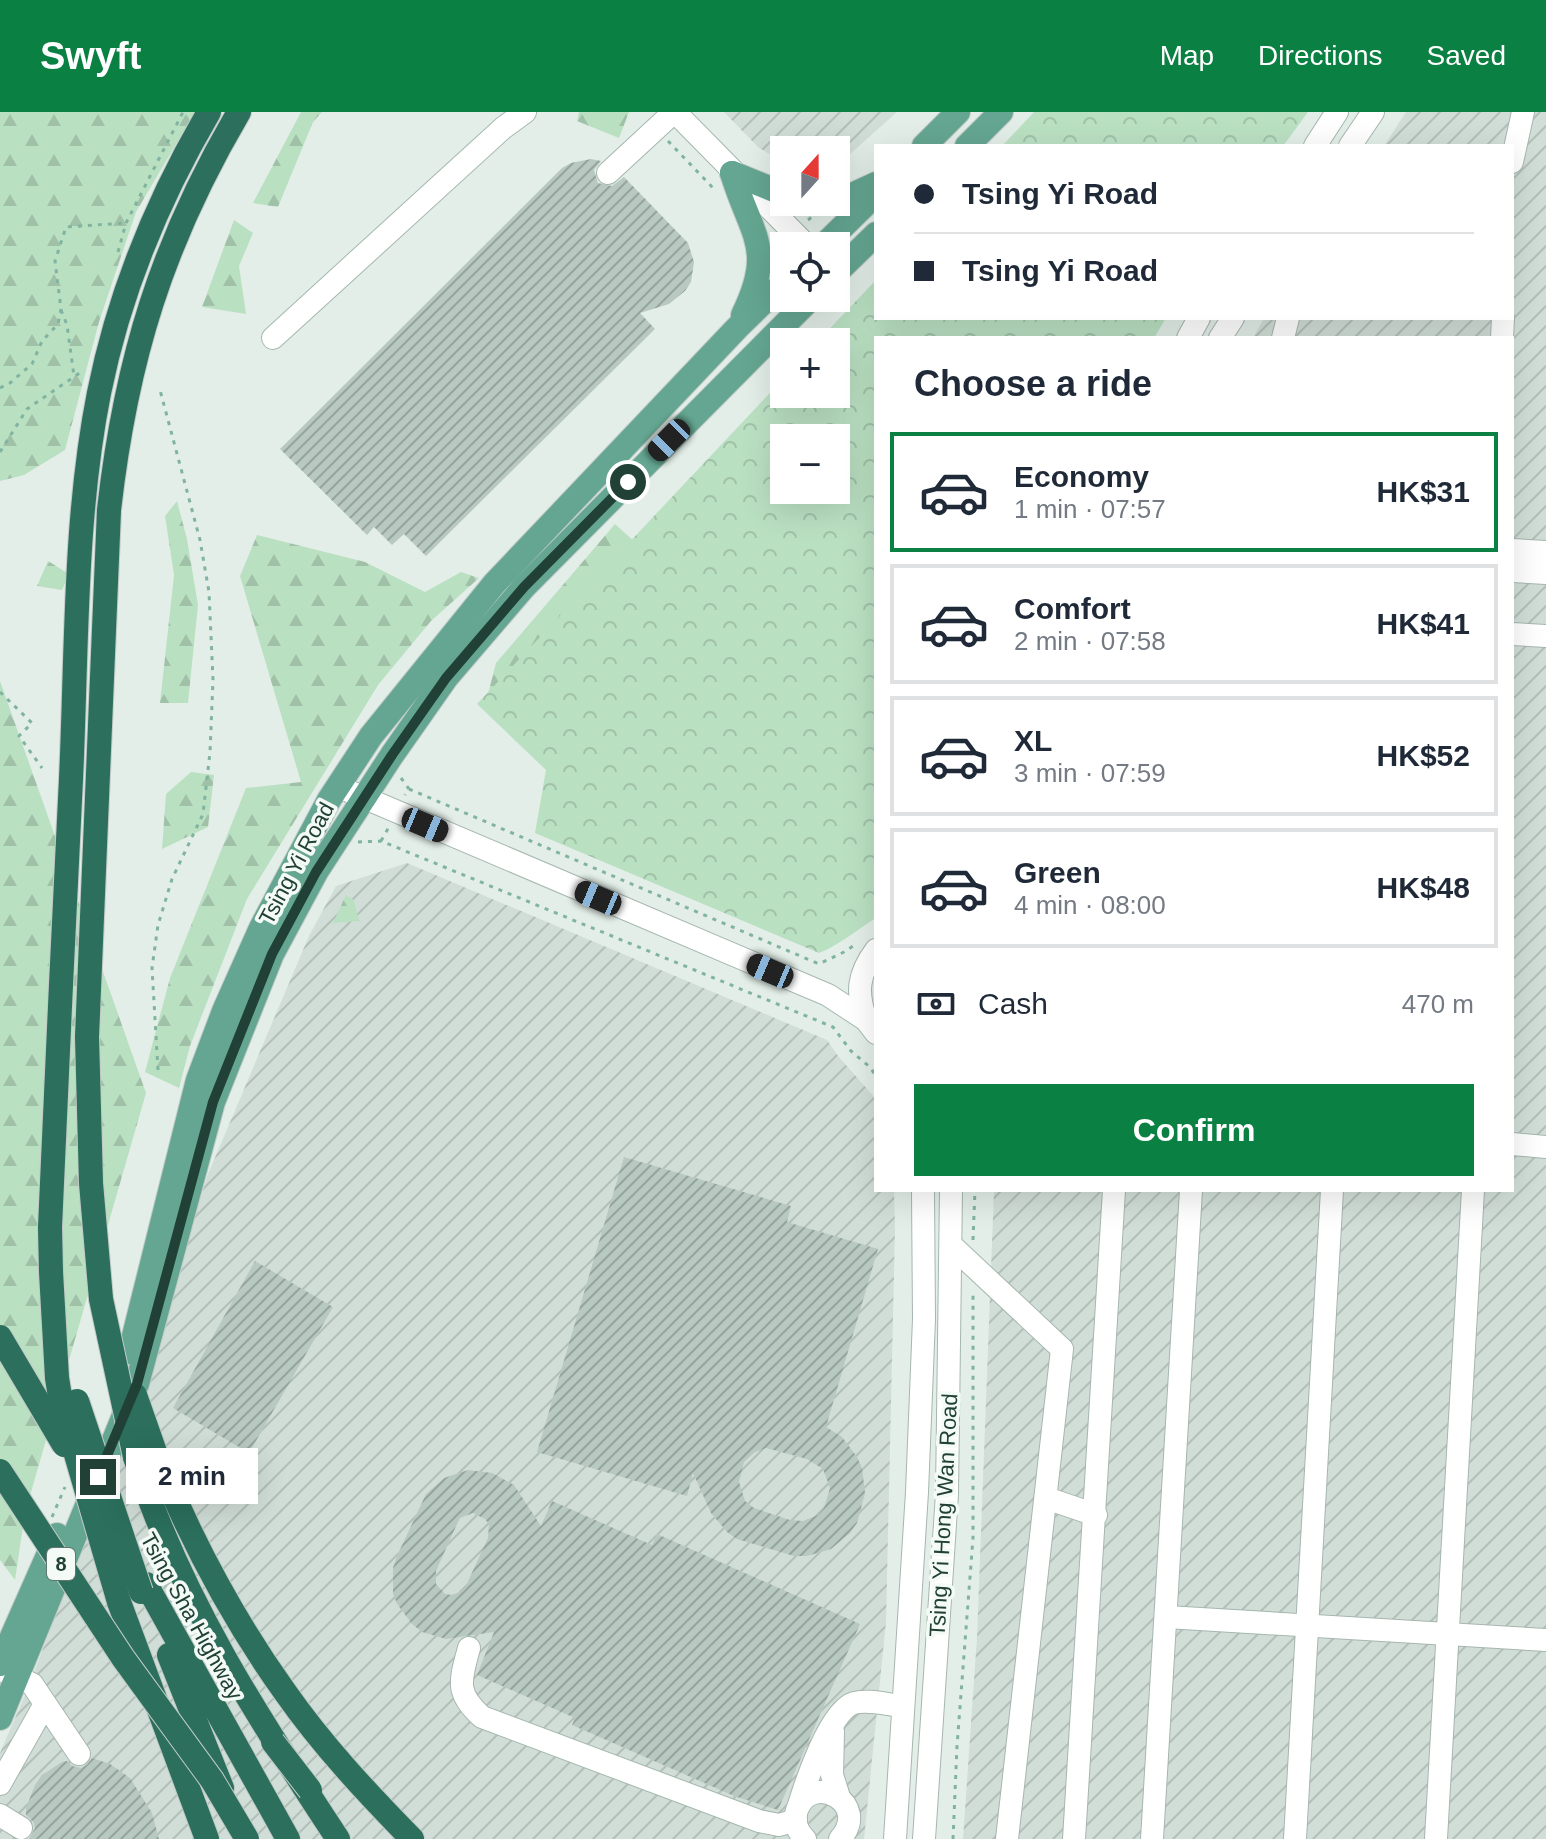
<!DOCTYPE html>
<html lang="en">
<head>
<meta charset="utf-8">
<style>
  :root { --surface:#fff; --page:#f2f2f3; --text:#1f2937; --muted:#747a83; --line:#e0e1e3; --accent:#0b8043 }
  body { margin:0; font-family:Helvetica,sans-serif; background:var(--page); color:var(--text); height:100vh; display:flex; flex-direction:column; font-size:30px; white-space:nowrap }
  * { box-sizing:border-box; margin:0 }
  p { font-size:26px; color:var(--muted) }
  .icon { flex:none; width:44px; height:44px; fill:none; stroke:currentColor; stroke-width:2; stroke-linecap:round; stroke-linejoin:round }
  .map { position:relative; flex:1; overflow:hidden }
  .sheet { position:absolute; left:874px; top:224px; width:640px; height:856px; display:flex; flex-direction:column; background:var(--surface); border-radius:0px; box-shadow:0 8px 32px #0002 }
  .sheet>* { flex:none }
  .top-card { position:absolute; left:874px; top:32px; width:640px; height:176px; border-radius:0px; box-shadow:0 8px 32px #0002; display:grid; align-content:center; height:176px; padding:0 40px; background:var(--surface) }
  .needle { width:52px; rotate:21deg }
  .fabs { position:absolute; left:770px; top:24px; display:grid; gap:16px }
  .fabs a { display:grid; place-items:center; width:80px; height:80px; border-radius:0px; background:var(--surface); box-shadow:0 8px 32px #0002; font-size:40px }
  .end { position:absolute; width:36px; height:36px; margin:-18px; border:10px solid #214136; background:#fff; box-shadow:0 0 0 4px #fff }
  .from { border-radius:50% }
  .bubble { position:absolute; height:56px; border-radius:0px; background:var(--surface); box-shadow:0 8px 32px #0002; font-size:26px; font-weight:600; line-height:56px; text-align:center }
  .car { position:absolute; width:24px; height:48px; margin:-24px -12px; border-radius:10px; box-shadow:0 0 6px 2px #0007; background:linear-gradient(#222 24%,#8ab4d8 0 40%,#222 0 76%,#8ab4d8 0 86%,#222 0) }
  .top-card b { display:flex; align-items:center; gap:28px; height:76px; font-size:30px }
  .top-card b+b { border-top:2px solid var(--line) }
  .top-card i { width:20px; height:20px; background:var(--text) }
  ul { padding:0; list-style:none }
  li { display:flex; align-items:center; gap:24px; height:120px; margin:0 16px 12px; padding:0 24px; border:4px solid var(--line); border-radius:0px }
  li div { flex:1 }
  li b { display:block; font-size:30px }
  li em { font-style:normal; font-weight:600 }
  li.selected { border-color:var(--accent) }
  li>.icon { width:72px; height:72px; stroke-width:1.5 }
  h2 { padding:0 40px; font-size:36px; line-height:96px }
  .pay { display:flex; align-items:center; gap:20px; height:88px; padding:0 40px; font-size:30px }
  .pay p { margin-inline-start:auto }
  .button { display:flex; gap:16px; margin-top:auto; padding:16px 40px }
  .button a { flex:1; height:92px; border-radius:0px; background:var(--accent); color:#fff; font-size:32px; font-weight:600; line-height:92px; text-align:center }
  header { display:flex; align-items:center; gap:48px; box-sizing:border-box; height:112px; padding:0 40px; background:var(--accent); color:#fff }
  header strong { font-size:38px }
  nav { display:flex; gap:44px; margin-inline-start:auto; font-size:28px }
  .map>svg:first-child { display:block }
  .industrial { fill:url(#industrial-furrows) }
  .forest { fill:url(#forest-firs) }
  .park { fill:url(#park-crowns); fill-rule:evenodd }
  .building { fill:url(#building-hatch); fill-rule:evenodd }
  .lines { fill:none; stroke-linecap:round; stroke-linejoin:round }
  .minor-casing { stroke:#a5b7af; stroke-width:24 }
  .major-casing { stroke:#c1cac7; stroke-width:26 }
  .highway-casing { stroke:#c1cac7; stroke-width:26 }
  .path { stroke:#81b4a0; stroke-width:3; stroke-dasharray:4 6; stroke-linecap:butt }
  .minor { stroke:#fff; stroke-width:22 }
  .major { stroke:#64a691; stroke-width:24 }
  .highway { stroke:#2b6f5c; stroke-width:24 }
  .highway-bridge-casing { stroke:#c1cac7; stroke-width:26; stroke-linecap:butt }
  .highway-bridge { stroke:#2b6f5c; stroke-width:24 }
  .route { stroke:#214136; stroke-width:10 }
  .labels { text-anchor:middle; stroke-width:7; stroke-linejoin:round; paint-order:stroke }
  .shield { fill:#f4faf6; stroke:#607870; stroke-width:2 }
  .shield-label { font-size:20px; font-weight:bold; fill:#214136 }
  .street-label { font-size:22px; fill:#214136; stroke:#f4faf6 }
</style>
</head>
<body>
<header>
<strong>Swyft</strong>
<nav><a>Map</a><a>Directions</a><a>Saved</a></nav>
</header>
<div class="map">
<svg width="1546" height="1727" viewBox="0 0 1546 1727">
  <defs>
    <pattern id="industrial-furrows" width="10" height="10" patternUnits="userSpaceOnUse" patternTransform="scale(2)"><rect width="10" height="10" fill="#d1ded7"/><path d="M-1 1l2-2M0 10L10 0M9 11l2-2" fill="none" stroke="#b3c0b9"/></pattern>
    <pattern id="forest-firs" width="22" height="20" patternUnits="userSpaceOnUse" patternTransform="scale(2)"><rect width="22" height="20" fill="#bae0c2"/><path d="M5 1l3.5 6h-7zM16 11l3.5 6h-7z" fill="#a0c1a7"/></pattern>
    <pattern id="park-crowns" width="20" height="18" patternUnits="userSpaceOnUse" patternTransform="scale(2)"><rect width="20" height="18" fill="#bae0c2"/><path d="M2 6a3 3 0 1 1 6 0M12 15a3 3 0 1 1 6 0" fill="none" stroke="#a0c1a7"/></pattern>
    <pattern id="building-hatch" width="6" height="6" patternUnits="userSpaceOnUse" patternTransform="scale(2)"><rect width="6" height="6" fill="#b8c9c1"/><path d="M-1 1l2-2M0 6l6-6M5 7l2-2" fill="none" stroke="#95a59e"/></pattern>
  </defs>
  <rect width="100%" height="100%" fill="#e3eee8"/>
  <g class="industrial">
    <path d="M724,0H897L849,43L836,49V38H784V51L758,35Z"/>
    <path d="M1406,0H1546V1727H963L977,1525L994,1078H1512V226H1253L1264,206H1512V34H1384Z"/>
    <path d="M407,751L827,928L838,944L876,987V1078H894L895,1118L886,1510L864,1727H0V1641L28,1576L126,1319L208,1062L309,824L336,774Z"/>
  </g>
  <g class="forest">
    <path d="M0,0H195L136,100L99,210L65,338L24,363L0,369Z"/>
    <path d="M301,0H322L313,10L278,95L253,91Z"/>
    <path d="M579,0H629L619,26L577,9Z"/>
    <path d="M234,108L253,121L239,154L246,202L202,195Z"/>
    <path d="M177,389L187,427L198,493L188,591H160L174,463L165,404Z"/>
    <path d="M615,412L637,432L488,582L496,551Z"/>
    <path d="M257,423L365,450L425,480L461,460L479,466L431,509L378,573L247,787L190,934L179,976L145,960L170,866L246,676L301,670L240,464Z"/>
    <path d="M48,449L69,462L62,478L37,474Z"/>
    <path d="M0,569L146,981L25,1401L15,1468L0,1448Z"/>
    <path d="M191,660L214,663L208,715L162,737L166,682Z"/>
    <path d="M346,783L354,788L359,809L333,811Z"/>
  </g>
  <g class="park">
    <path d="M1034,0H1308L1283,34H1002Z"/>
    <path d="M876,168V206H1166L1154,226H876V806C856,818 840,833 819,841L535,721L546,658L477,592L784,266V282H836V230H817ZM784,326H836V378H784Z"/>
  </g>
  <g class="building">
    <path d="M591,47L601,49L594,58L598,71L612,74L624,65L688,131L694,150L691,170L685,179L669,192L640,201L655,217L426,444L404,422L392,433L374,415L367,423L280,337L562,56L571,51Z"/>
    <path d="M624,1045L791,1094L787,1110L878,1137L826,1315L842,1325L857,1345L862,1356L865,1381L857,1411L850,1421L831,1437L807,1444H794L737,1427L727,1420L711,1401L693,1361L687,1384L537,1340ZM766,1336L807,1347L823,1357L830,1376L824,1396L818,1403L803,1409L790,1408L754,1396L745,1389L739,1370L744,1350L755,1340Z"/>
    <path d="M255,1149L333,1195L249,1341L173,1296Z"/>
    <path d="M468,1358L492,1361L514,1373L541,1414L552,1389L652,1433L657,1422L860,1512L778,1698L734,1684L572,1613L575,1606L477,1563L494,1520L446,1527L422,1520L412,1512L397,1492L393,1481V1456L397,1444L426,1382L444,1366ZM473,1401L485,1407L489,1412L488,1426L464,1478L452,1483L445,1482L436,1472V1459L457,1412L460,1406Z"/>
    <path d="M92,1646L110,1652L130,1666L152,1701L159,1727H29L35,1716L33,1709L26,1703V1696L35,1673L42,1663L62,1650L67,1649L72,1654L81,1656L87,1653Z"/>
  </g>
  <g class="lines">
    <g class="minor-casing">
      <g id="minor">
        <path d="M675,0L807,134"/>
        <path d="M1315,34L1337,0"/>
        <path d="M1350,34L1373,0"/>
        <path d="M1512,50L1523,0"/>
        <path d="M608,61L674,0"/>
        <path d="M273,226L503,16L525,0"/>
        <path d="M1188,226L1199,206"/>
        <path d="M1220,226L1233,206"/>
        <path d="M1283,226L1288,206"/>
        <path d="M1502,226L1503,206"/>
        <path d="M1512,438L1546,440"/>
        <path d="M1512,459L1546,461"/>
        <path d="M1512,522L1546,524"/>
        <path d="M339,675L828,883L866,908L876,921"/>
        <path d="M866,908C856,880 858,862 876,838"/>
        <path d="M1512,1032L1546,1035"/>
        <path d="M951,1133L1062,1237L1007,1727"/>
        <path d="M1046,1386L1096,1403"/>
        <path d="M1167,1505L1546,1528"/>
        <path d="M469,1536C460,1569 455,1581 482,1605L759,1709L779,1713L796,1708"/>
        <path d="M1,1558L32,1572L79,1642"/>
        <path d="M833,1619L832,1663L839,1685"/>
        <path d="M0,1672L45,1592"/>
        <path d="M799,1693C806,1670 830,1598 854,1591C868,1587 889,1593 903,1594"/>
        <path d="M0,1703L21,1716"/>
        <path d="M805,1727C797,1719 793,1709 797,1698C811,1659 872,1691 840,1727"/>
        <path d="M895,1727L917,1380L924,1207L923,1078"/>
        <path d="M924,1727L947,1382L951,1078"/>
        <path d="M1074,1727L1114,1078"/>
        <path d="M1152,1727L1191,1078"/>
        <path d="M1295,1727L1332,1078"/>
        <path d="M1436,1727L1473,1078"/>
      </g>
    </g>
    <g class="major-casing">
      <g id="major">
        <path d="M924,34L958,0"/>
        <path d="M967,34L1001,0"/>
        <path d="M732,61C751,124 776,136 743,203"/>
        <path d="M732,61L784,82"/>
        <path d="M836,87L850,84L876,72"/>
        <path d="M823,134L876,82"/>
        <path d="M836,161L876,122"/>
        <path d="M130,1240L198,968L224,899L261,816L329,688L371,624L494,472L737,216L784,170"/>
        <path d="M0,1552L57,1423"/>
        <path d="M0,1606L137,1272L213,990L272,842L316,760L392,643L446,566L524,475L811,186"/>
      </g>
    </g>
    <g class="highway-casing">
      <g id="highway">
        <path d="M51,1160L50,1115C56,966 64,816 71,667C77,539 74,407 99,281C119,181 158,87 209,0"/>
        <path d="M101,1187L91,1071L87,925L109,398C126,247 162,131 239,0"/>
        <path d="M155,1340C189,1424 232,1506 285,1580C322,1633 367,1681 412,1727"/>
        <path d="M135,1345C179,1484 258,1606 338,1727"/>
        <path d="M146,1472L288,1727"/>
        <path d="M119,1490L207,1727"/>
        <path d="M169,1543L222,1676"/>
      </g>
    </g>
    <g class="path">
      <path d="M668,29L715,78"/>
      <path d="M808,108L813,104V90"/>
      <path d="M118,140L126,111L183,0"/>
      <path d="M61,198L67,213L74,264"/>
      <path d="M0,276L10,271L32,252L42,229L58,212L61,197L55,149L66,115L126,111"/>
      <path d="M0,340L27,297L84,258"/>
      <path d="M0,580L32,611L19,624L42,656"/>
      <path d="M401,666L409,677L405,683"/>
      <path d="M409,677L819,852L844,840L856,832"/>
      <path d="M381,729L389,715"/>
      <path d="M358,730L381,729L833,915L851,939L871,956L876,965"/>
      <path d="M158,958L152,856L158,813L172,767L203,702L210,640L213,568L209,480L200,428L160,278"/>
      <path d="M973,1128L975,1078"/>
      <path d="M52,1405L65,1375"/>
      <path d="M953,1727L957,1634L973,1426V1180"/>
    </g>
    <use href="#minor" class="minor"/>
    <use href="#major" class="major"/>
    <use href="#highway" class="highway"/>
    <g class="highway-bridge-casing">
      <g id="highway-bridge">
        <path d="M51,1160L57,1266L61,1291L119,1490"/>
        <path d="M101,1187L135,1345"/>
        <path d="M0,1225L64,1333"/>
        <path d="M135,1283L155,1340"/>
        <path d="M77,1289L141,1480"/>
        <path d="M0,1359L123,1546L212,1668L247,1727"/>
        <path d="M273,1630L310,1678"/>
      </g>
    </g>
    <use href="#highway-bridge" class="highway-bridge"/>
  </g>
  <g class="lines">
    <path class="route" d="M98,1365L137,1272L213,990L272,842L316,760L392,643L446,566L524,475L628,370"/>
  </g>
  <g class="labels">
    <rect class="shield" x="47" y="1436" width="28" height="32" rx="6"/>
    <g class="shield-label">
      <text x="61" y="1459">8</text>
    </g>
    <g class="street-label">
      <text transform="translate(296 751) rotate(-62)" y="8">Tsing Yi Road</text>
      <text transform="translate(943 1403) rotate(-87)" y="8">Tsing Yi Hong Wan Road</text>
      <text transform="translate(192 1504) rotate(61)" y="8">Tsing Sha Highway</text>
    </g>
  </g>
</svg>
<div class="fabs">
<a><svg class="needle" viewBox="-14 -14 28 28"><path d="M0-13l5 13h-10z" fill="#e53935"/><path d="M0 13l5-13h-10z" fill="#747a83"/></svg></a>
<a><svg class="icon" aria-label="locate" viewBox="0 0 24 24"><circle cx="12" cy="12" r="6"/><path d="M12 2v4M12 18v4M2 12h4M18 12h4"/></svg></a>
<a>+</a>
<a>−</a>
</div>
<i class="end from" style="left:628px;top:370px"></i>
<i class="end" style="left:98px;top:1365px"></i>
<div class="bubble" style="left:126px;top:1336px;width:132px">2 min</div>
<i class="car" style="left:669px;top:328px;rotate:225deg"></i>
<i class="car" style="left:425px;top:713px;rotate:113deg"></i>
<i class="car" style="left:598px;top:786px;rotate:293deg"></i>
<i class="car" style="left:770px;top:859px;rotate:293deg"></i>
<div class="top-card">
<b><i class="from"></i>Tsing Yi Road</b>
<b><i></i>Tsing Yi Road</b>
</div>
<section class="sheet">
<h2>Choose a ride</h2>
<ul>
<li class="selected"><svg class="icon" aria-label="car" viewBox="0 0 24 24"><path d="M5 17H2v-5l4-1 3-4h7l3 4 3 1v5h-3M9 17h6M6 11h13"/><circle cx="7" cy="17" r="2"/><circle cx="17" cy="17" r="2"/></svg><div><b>Economy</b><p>1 min · 07:57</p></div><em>HK$31</em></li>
<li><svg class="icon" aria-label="car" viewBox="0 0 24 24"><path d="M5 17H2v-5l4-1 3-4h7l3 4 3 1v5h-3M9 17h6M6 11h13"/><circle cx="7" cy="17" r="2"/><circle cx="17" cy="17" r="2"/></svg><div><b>Comfort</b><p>2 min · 07:58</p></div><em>HK$41</em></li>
<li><svg class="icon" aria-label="car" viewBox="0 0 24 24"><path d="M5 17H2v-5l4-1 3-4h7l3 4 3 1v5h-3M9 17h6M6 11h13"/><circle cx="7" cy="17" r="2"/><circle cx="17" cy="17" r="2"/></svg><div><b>XL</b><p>3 min · 07:59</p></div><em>HK$52</em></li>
<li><svg class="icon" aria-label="car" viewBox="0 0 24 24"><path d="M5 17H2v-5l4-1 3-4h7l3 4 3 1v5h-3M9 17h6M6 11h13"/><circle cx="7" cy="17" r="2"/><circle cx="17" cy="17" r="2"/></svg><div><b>Green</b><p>4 min · 08:00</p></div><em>HK$48</em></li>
</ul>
<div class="pay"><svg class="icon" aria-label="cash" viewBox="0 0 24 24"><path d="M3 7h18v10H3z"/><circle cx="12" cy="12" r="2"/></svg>Cash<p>470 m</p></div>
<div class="button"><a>Confirm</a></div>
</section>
</div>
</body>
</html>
